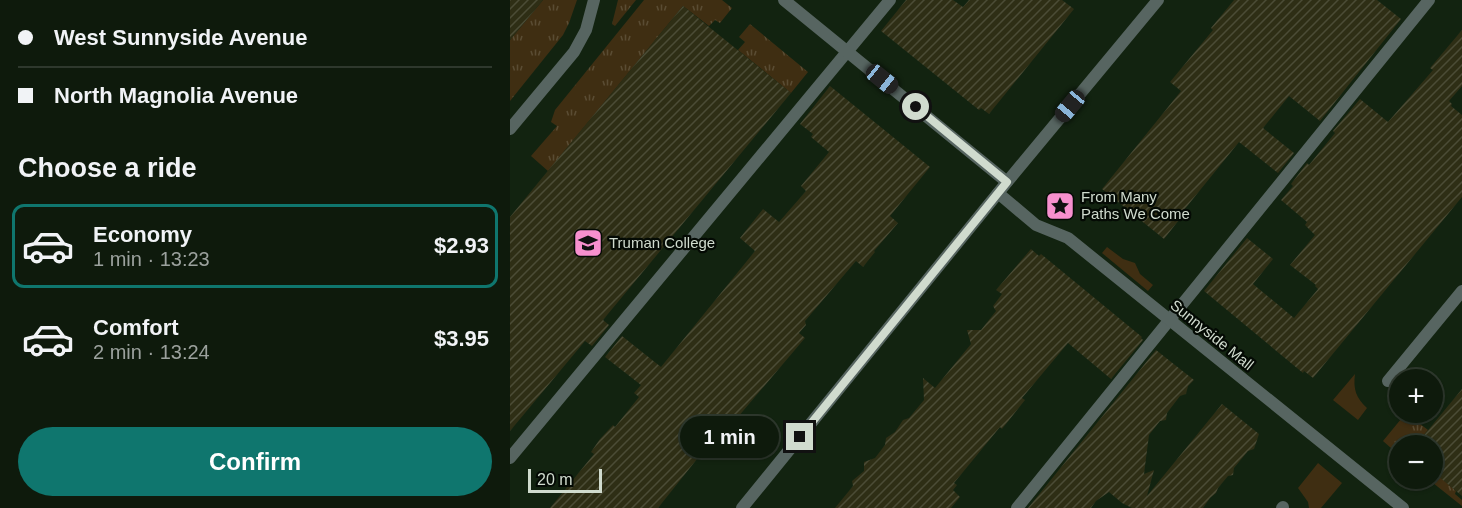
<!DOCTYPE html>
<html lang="en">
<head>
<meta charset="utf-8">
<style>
  :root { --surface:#0e1a0c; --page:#1c271a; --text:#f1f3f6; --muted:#9ba19d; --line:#2e382d; --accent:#0f766e }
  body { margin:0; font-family:Arial,sans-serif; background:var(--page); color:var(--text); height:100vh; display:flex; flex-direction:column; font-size:22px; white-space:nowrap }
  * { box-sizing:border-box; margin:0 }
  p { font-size:20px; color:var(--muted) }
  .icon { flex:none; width:33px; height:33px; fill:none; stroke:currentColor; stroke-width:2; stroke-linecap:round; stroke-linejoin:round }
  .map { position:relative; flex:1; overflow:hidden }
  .panel { display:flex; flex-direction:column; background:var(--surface); width:510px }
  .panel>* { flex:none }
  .hud { display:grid; align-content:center; height:132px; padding:0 18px; background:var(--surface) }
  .fabs { position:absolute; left:879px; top:369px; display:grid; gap:12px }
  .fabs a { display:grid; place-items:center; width:54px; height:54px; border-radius:50%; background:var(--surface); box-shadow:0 2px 4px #0004,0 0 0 2px var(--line); font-size:30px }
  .scale { position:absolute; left:18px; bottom:15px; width:74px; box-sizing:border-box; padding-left:6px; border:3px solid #d0dbce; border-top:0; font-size:16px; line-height:21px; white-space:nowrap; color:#d0dbce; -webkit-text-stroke:4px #040a04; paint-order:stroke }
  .end { position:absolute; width:27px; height:27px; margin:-14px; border:8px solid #d0dbce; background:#111; box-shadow:0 0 0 3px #111 }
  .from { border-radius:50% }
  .bubble { position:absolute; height:42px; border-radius:21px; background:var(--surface); box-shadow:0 2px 4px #0004,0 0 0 2px var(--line); font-size:20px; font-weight:700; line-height:42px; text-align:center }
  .car { position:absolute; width:18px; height:36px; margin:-18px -9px; border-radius:8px; box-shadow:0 0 4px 2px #0007; background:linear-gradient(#222 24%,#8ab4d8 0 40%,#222 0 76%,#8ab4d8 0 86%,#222 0) }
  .hud b { display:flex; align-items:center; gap:21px; height:57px; font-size:22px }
  .hud b+b { border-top:2px solid var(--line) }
  .hud i { width:15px; height:15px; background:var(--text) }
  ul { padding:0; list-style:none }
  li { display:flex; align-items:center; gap:18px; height:84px; margin:0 12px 9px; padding:0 6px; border:3px solid transparent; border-radius:12px }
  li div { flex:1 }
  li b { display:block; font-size:22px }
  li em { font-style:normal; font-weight:700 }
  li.active { border-color:var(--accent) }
  li>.icon { width:54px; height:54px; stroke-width:1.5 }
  h2 { padding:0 18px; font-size:27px; line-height:72px }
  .button { display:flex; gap:12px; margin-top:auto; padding:12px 18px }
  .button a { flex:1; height:69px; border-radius:36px; background:var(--accent); color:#fff; font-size:24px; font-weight:700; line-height:69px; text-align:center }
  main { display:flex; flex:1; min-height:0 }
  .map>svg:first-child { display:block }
  .grass { fill:url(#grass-tufts) }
  .garden { fill:#3f2e12 }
  .building { fill:url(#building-hatch) }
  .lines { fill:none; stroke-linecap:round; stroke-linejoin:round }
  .service { stroke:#576561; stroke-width:12 }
  .pedestrian { stroke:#576561; stroke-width:12 }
  .minor { stroke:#576561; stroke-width:12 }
  .route { stroke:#d0dbce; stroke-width:8 }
  .labels { text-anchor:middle; stroke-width:4.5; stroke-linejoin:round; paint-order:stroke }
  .poi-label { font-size:15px; fill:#d0dbce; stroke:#040a04; text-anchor:start }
  .street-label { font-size:15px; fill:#d0dbce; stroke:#040a04 }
</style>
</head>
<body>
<main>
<section class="panel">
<div class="hud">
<b><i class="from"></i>West Sunnyside Avenue</b>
<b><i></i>North Magnolia Avenue</b>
</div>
<h2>Choose a ride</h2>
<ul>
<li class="active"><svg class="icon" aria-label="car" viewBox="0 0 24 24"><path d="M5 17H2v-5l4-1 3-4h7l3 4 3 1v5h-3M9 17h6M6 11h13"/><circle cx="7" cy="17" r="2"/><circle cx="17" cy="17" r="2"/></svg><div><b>Economy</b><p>1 min · 13:23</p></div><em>$2.93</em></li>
<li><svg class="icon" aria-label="car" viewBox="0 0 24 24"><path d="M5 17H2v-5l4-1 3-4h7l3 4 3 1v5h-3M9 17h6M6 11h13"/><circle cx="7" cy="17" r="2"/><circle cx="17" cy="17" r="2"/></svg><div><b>Comfort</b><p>2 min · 13:24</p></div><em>$3.95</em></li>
</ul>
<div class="button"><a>Confirm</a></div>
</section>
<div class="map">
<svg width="952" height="508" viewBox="0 0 952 508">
  <defs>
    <pattern id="grass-tufts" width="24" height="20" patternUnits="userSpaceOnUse" patternTransform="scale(1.5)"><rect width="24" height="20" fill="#3f2e12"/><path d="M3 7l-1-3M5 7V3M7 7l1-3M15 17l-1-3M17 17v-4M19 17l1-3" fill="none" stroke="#5a4c33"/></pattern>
    <pattern id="building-hatch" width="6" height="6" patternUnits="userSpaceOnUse" patternTransform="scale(1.5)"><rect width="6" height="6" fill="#2e2e15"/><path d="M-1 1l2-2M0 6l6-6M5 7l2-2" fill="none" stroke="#4b4c36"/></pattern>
  </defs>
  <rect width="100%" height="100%" fill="#122310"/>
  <g class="grass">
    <path d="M33,0H67L59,23L53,35L0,101V40Z"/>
    <path d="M108,0H126L105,26L102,24Z"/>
    <path d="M134,0H212L222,8L210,23L205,20L199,26L173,6L38,171L21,156L47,126L41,122L45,110Z"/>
    <path d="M240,24L298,72L281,93L228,50L235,42L229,37Z"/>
    <path d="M896,413L918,430L905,445L890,446L889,455L873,441Z"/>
    <path d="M923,471L946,491L945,494L952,500V506L918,479L922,478Z"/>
  </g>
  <g class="garden">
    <path d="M597,247L613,259L625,263L630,274L643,285L638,291L592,253Z"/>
    <path d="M845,374C843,389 846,398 857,408L848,420L823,400Z"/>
    <path d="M808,463L832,483L811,508H799L798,502L788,488Z"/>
  </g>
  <g class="building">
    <path d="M0,0H33L0,40Z"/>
    <path d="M396,0H443L453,7L459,0H552L564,9L479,114L471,108L469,110L371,31Z"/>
    <path d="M724,0H867L891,19L810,121L779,96L753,128L784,153L768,173L729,142L674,210L676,211L654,239L592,189L671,91L660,82L703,30L701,28Z"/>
    <path d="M173,6L281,93L93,320L99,325L82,346L75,341L0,431V217Z"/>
    <path d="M952,30V86L939,101L942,104L941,106L952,115V197L803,378L794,371L793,373L694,291L737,238L763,259L743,284L784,318L808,289L805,286L806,285L780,265L805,235L795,225L797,222L771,200L783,186L781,184L797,163L799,165L825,133L823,131L850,99L878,122L923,70L920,68Z"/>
    <path d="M320,86L420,167L380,216L388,223L364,251L365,252L353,267L346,261L295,321L296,325L289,333L295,338L211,437L212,438L196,458L191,454L148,508H40L84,454L81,452L90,439L103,425L105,427L129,397L124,393L131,385L95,357L112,336L151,367L245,251L230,238L253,209L269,222L296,191L291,186L319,152L301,137L303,134L290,124Z"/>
    <path d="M521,249L529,256L531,254L632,337L631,338L633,340L601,379L558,343L512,398L515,400L492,429L490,427L444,483L447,485L443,490L450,497L441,508H325L343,486L342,481L354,471V462L365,458L375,445L376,438L385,432L393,420L399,418L414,400L413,378L425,388L461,344L457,330H471L486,311L483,306L492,294L486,290Z"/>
    <path d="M646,350L684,380L678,386L676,394L670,396L657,413L656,420L650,421L639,435L634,474L644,470L637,496L712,404L749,434L744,449L738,451L724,468L723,475L718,476L708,488L706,493L700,498L693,508H622L612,503L599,492L586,501L581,508H518Z"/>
    <path d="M952,389V496L922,471V446H905Z"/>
  </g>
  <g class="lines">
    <g class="service">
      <path d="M0,129L64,52L76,30L84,0"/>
      <path d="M0,458L380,0"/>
      <path d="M507,508L919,0"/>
    </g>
    <path class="pedestrian" d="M488,193L526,225L558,238L893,508"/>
    <g class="minor">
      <path d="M274,0L497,182"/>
      <path d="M878,381L952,291"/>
      <path d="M232,508L497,182L648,0"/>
      <path d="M772,508L773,507"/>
    </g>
  </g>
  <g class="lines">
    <path class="route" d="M290,437L497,182L406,107"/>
  </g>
  <defs>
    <g id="sight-square" transform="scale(1.5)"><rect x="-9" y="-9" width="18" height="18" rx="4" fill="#f790ce" stroke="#040a04"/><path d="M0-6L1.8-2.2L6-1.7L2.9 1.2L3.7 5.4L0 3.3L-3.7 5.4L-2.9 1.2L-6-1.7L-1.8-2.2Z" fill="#111"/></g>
    <g id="university-square" transform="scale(1.5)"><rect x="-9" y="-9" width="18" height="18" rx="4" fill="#f790ce" stroke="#040a04"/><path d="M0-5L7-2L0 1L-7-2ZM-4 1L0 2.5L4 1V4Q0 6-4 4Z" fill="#111"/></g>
  </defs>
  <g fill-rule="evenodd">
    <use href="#sight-square" x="550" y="206"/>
    <use href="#university-square" x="78" y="243"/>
  </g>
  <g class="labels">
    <g class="poi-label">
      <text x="571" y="202">From Many<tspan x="571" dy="17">Paths We Come</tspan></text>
      <text x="99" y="248">Truman College</text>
    </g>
    <g class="street-label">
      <text transform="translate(702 335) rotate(39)" y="5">Sunnyside Mall</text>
    </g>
  </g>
</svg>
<div class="fabs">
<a>+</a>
<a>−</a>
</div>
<div class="scale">20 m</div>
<i class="end from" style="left:406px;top:107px"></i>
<i class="end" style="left:290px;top:437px"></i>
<div class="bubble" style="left:170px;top:416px;width:99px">1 min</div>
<i class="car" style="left:372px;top:79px;rotate:129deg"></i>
<i class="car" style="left:560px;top:106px;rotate:220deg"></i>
</div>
</main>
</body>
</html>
